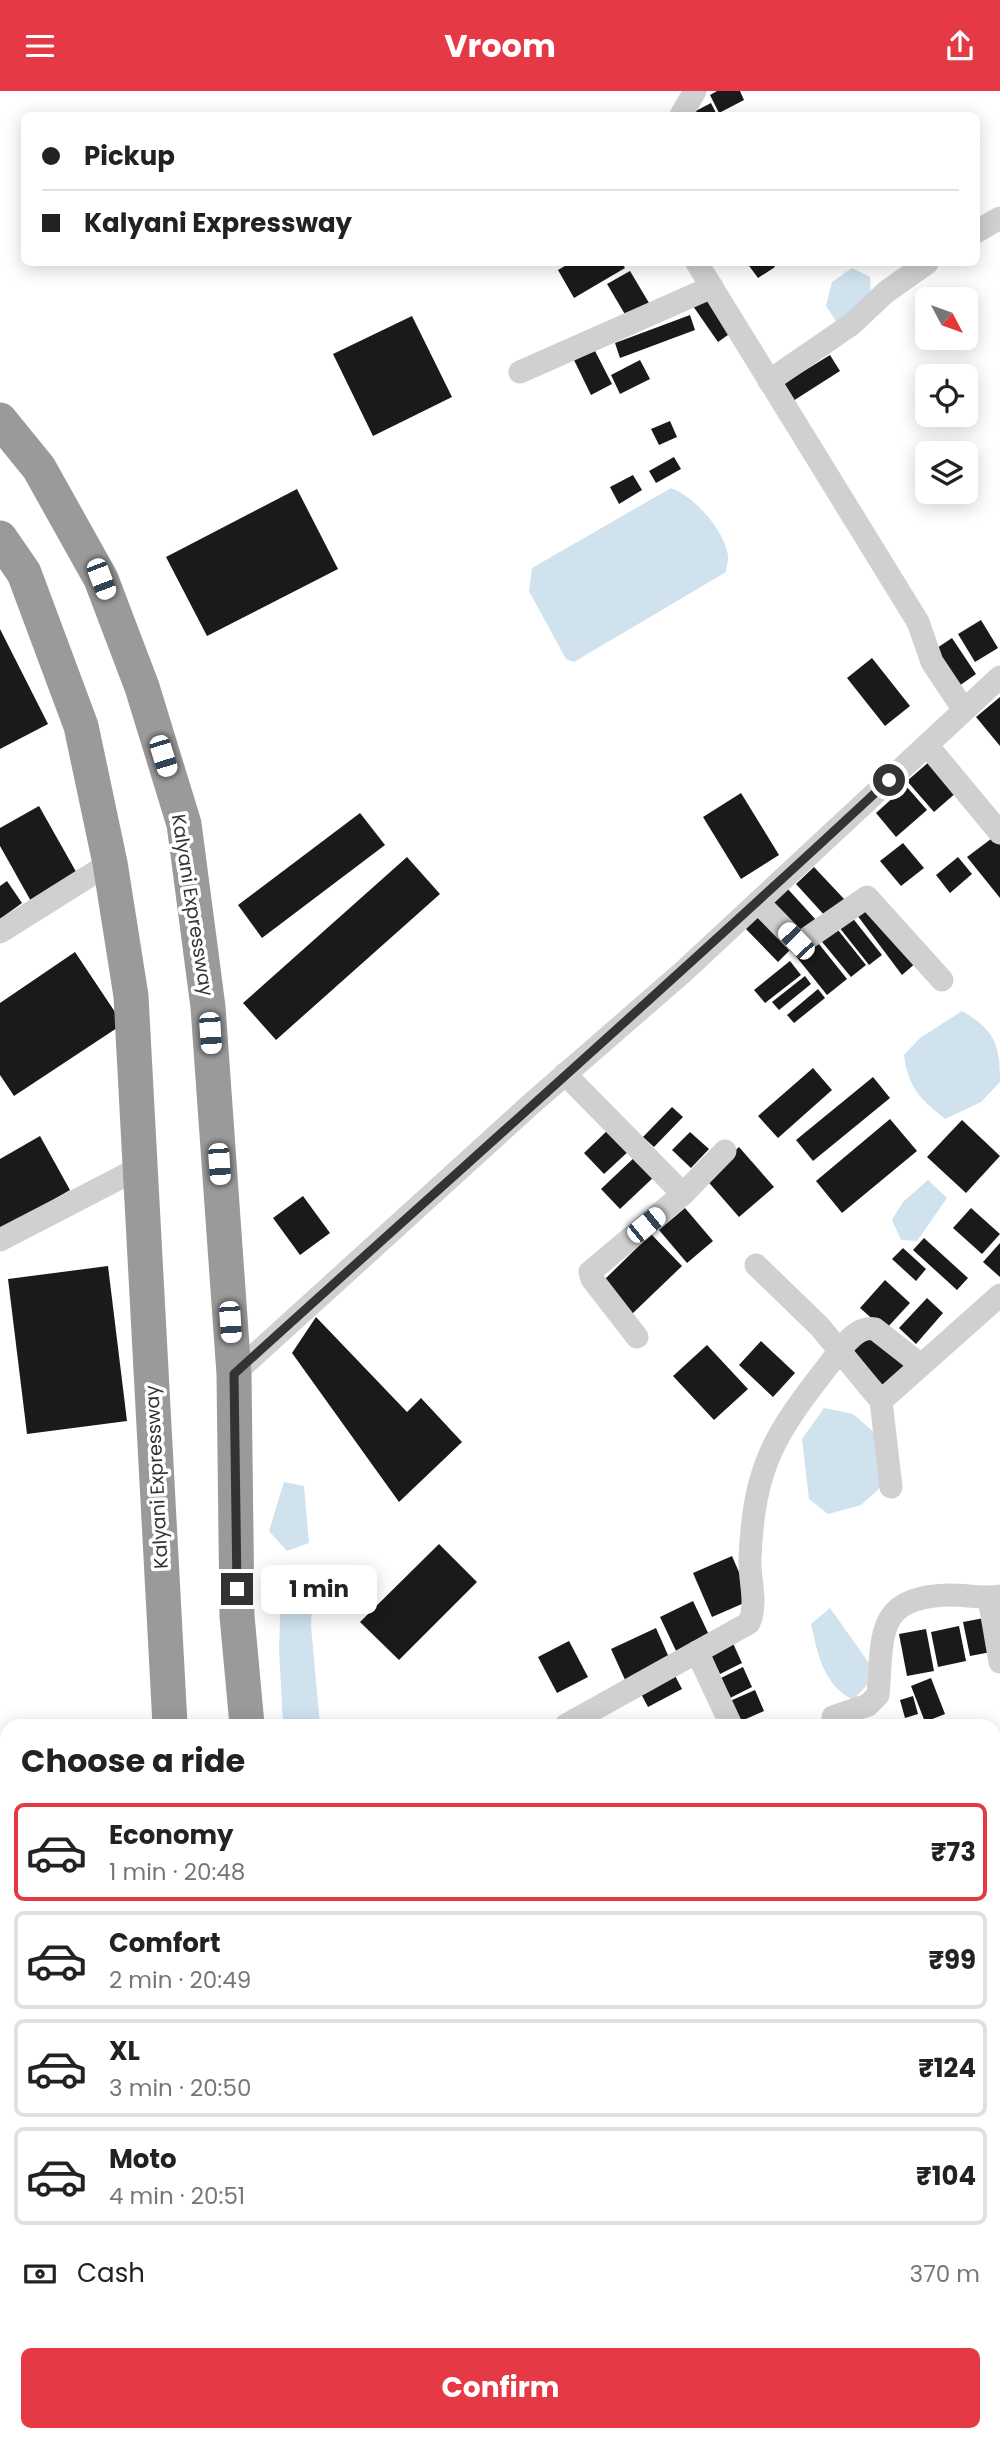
<!DOCTYPE html>
<html lang="en">
<head>
<meta charset="utf-8">
<style>
  :root { --surface:#fff; --page:#f6f6f6; --text:#222; --muted:#767676; --line:#e0e0e0; --accent:#e63946 }
  body { margin:0; font-family:Poppins,sans-serif; background:var(--page); color:var(--text); height:100vh; display:flex; flex-direction:column; font-size:26px; white-space:nowrap }
  * { box-sizing:border-box; margin:0 }
  p { font-size:23px; color:var(--muted) }
  .icon { flex:none; width:38px; height:38px; fill:none; stroke:currentColor; stroke-width:2; stroke-linecap:round; stroke-linejoin:round }
  .map { position:relative; flex:1; overflow:hidden }
  .panel { position:absolute; left:0px; top:1628px; width:1001px; height:723px; display:flex; flex-direction:column; background:var(--surface); border-radius:21px 21px 0 0; box-shadow:0 4px 18px #0003 }
  .panel>* { flex:none }
  .top-card { position:absolute; left:21px; top:21px; width:959px; height:154px; border-radius:10px; box-shadow:0 4px 18px #0003; display:grid; align-content:center; height:154px; padding:0 21px; background:var(--surface) }
  .needle { width:46px; rotate:131deg }
  .fabs { position:absolute; left:915px; top:196px; display:grid; gap:14px }
  .fabs a { display:grid; place-items:center; width:63px; height:63px; border-radius:10px; background:var(--surface); box-shadow:0 4px 18px #0003; font-size:35px }
  .end { position:absolute; width:32px; height:32px; margin:-16px; border:9px solid #333; background:#fff; box-shadow:0 0 0 4px #fff }
  .from { border-radius:50% }
  .bubble { position:absolute; height:49px; border-radius:10px; background:var(--surface); box-shadow:0 4px 18px #0003; font-size:23px; font-weight:700; line-height:49px; text-align:center }
  .car { position:absolute; width:21px; height:42px; margin:-21px -10px; border-radius:9px; box-shadow:0 0 5px 2px #0007; background:linear-gradient(#fff 24%,#345 0 40%,#fff 0 76%,#345 0 86%,#fff 0) }
  .top-card b { display:flex; align-items:center; gap:24px; height:66px; font-size:26px }
  .top-card b+b { border-top:2px solid var(--line) }
  .top-card i { width:18px; height:18px; background:var(--text) }
  ul { padding:0; list-style:none }
  li { display:flex; align-items:center; gap:21px; height:98px; margin:0 14px 10px; padding:0 7px; border:4px solid var(--line); border-radius:10px }
  li div { flex:1 }
  li b { display:block; font-size:26px }
  li em { font-style:normal; font-weight:700 }
  li.active { border-color:var(--accent) }
  li>.icon { width:63px; height:63px; stroke-width:1.5 }
  h2 { padding:0 21px; font-size:32px; line-height:84px }
  .pay { display:flex; align-items:center; gap:18px; height:77px; padding:0 21px; font-size:26px }
  .pay p { margin-inline-start:auto }
  .primary-button { display:flex; gap:14px; margin-top:auto; padding:14px 21px }
  .primary-button a { flex:1; height:80px; border-radius:10px; background:var(--accent); color:#fff; font-size:28px; font-weight:700; line-height:80px; text-align:center }
  header { display:flex; justify-content:space-between; align-items:center; height:91px; padding:0 21px; background:var(--accent); color:#fff; font-size:32px; font-weight:700 }
  .map>svg:first-child { display:block }
  .water { fill:#cfe2ee }
  .building { fill:#1a1a1a }
  .lines { fill:none; stroke-linecap:round; stroke-linejoin:round }
  .minor { stroke:#d0d0d0; stroke-width:23 }
  .highway { stroke:#9a9a9a; stroke-width:35 }
  .route { stroke:#333; stroke-width:9 }
  .labels { text-anchor:middle; stroke-width:7; stroke-linejoin:round; paint-order:stroke }
  .street-label { font-size:19px; fill:#333; stroke:#fff }
</style>
</head>
<body>
<header><svg class="icon" aria-label="menu" viewBox="0 0 24 24"><path d="M4 6h16M4 12h16M4 18h16"/></svg>Vroom<svg class="icon" aria-label="share" viewBox="0 0 24 24"><path d="M12 15V3M7 8l5-5 5 5M5 13v7h14v-7"/></svg></header>
<div class="map">
<svg width="1000" height="2350" viewBox="0 0 1000 2350">
  <rect width="100%" height="100%" fill="#fff"/>
  <g class="water">
    <path d="M852,177L870,186L871,206L859,226L836,230L826,215L832,191Z"/>
    <path d="M671,397C694,405 724,439 728,464C729,468 726,476 726,481L574,571L566,568L529,500L532,477Z"/>
    <path d="M962,920C995,939 1000,954 1000,991L981,1011L945,1028C920,1008 908,996 904,964L920,947Z"/>
    <path d="M928,1089L947,1107L917,1150L901,1149L892,1129L903,1111Z"/>
    <path d="M824,1317L853,1323L876,1343L881,1396L861,1414L828,1423L809,1408L802,1348Z"/>
    <path d="M284,1391L304,1395L309,1452L287,1460L269,1440Z"/>
    <path d="M313,1495L311,1535L320,1634H283L279,1557L281,1503Z"/>
    <path d="M830,1517L869,1572L867,1594L853,1609C823,1593 818,1564 811,1533Z"/>
    <path d="M1000,1792V2113L994,2108V1805Z"/>
  </g>
  <g class="building">
    <path d="M717,0H740L744,9L719,22L710,4Z"/>
    <path d="M711,12L717,24H688Z"/>
    <path d="M570,172H622L625,177L574,207L558,179Z"/>
    <path d="M747,172H772L775,176L758,187Z"/>
    <path d="M630,180L652,217L629,230L607,193Z"/>
    <path d="M712,204L735,239L718,251L693,215Z"/>
    <path d="M690,224L695,239L620,267L615,252Z"/>
    <path d="M412,225L452,306L373,345L333,263Z"/>
    <path d="M594,258L612,293L591,304L574,269Z"/>
    <path d="M830,264L840,280L793,310L783,293Z"/>
    <path d="M640,269L650,288L620,303L611,284Z"/>
    <path d="M670,330L677,346L659,354L651,338Z"/>
    <path d="M674,366L681,378L656,392L649,380Z"/>
    <path d="M633,384L642,399L619,413L610,396Z"/>
    <path d="M297,398L338,478L207,545L166,466Z"/>
    <path d="M981,529L998,557L975,571L958,543Z"/>
    <path d="M0,538L48,633L0,658Z"/>
    <path d="M952,547L976,583L959,595L934,559Z"/>
    <path d="M872,567L910,615L885,635L847,587Z"/>
    <path d="M1000,606V655L976,626Z"/>
    <path d="M930,670L957,701L934,721L907,690Z"/>
    <path d="M906,695L927,719L896,746L876,722Z"/>
    <path d="M741,702L779,764L741,788L703,726Z"/>
    <path d="M39,715L79,786L32,812L0,755V737Z"/>
    <path d="M360,722L385,754L262,847L238,814Z"/>
    <path d="M995,745L1000,751V807L967,766Z"/>
    <path d="M903,752L924,777L901,795L880,770Z"/>
    <path d="M407,766L440,803L276,949L243,912Z"/>
    <path d="M958,766L972,783L950,802L936,784Z"/>
    <path d="M814,776L845,809L826,826L796,793Z"/>
    <path d="M7,790L22,812L0,828V795Z"/>
    <path d="M786,796L817,830L799,846L768,812Z"/>
    <path d="M864,807L917,871L902,884L854,820Z"/>
    <path d="M761,819L795,854L778,871L744,836Z"/>
    <path d="M847,820L882,864L869,874L835,831Z"/>
    <path d="M834,834L866,874L851,886L818,846Z"/>
    <path d="M815,848L847,888L827,904L795,864Z"/>
    <path d="M75,861L123,933L14,1005L0,984V912Z"/>
    <path d="M790,870L801,884L765,912L754,899Z"/>
    <path d="M805,885L811,893L779,919L772,911Z"/>
    <path d="M818,898L825,907L794,932L787,924Z"/>
    <path d="M813,977L832,999L778,1047L758,1025Z"/>
    <path d="M873,986L890,1007L813,1070L796,1049Z"/>
    <path d="M672,1016L683,1026L654,1056L643,1046Z"/>
    <path d="M890,1028L917,1060L842,1122L816,1090Z"/>
    <path d="M962,1029L1000,1065L966,1102L927,1066Z"/>
    <path d="M610,1037L631,1058L604,1083L584,1062Z"/>
    <path d="M690,1041L709,1058L691,1077L672,1059Z"/>
    <path d="M40,1045L70,1099L0,1140V1068Z"/>
    <path d="M739,1056L774,1096L739,1126L704,1086Z"/>
    <path d="M638,1063L657,1083L620,1118L601,1098Z"/>
    <path d="M303,1105L330,1142L300,1164L273,1127Z"/>
    <path d="M685,1117L713,1150L687,1172L659,1139Z"/>
    <path d="M971,1117L1000,1143L982,1163L953,1137Z"/>
    <path d="M651,1143L682,1175L632,1223L602,1191Z"/>
    <path d="M924,1147L968,1187L957,1199L913,1159Z"/>
    <path d="M1000,1152V1186L983,1171Z"/>
    <path d="M903,1157L926,1178L916,1190L892,1168Z"/>
    <path d="M108,1175L127,1330L27,1343L8,1188Z"/>
    <path d="M885,1189L910,1212L885,1239L860,1217Z"/>
    <path d="M927,1207L943,1222L916,1253L899,1237Z"/>
    <path d="M316,1226L407,1321L421,1307L462,1351L399,1411L292,1262Z"/>
    <path d="M868,1240L905,1274L885,1296L848,1262Z"/>
    <path d="M761,1250L795,1282L773,1306L739,1274Z"/>
    <path d="M707,1254L748,1298L714,1329L673,1285Z"/>
    <path d="M439,1453L477,1491L399,1569L360,1531Z"/>
    <path d="M732,1465L751,1509L712,1526L693,1482Z"/>
    <path d="M693,1510L710,1546L677,1562L660,1526Z"/>
    <path d="M984,1527L991,1561L970,1565L963,1531Z"/>
    <path d="M959,1535L966,1570L938,1576L931,1541Z"/>
    <path d="M656,1537L671,1571L626,1591L611,1558Z"/>
    <path d="M926,1538L934,1580L907,1585L899,1543Z"/>
    <path d="M731,1548L742,1572L720,1583L709,1559Z"/>
    <path d="M569,1550L588,1586L557,1602L538,1566Z"/>
    <path d="M743,1576L752,1596L730,1607L721,1587Z"/>
    <path d="M672,1579L682,1598L648,1616L638,1597Z"/>
    <path d="M931,1587L945,1623L925,1631L911,1595Z"/>
    <path d="M755,1599L764,1620L739,1631L730,1610Z"/>
    <path d="M913,1605L918,1623L905,1627L900,1609Z"/>
    <path d="M0,2188L7,2195V2334L0,2326Z"/>
    <path d="M16,2343H143L136,2350H22Z"/>
  </g>
  <g class="lines">
    <g class="minor">
      <path d="M681,24L695,0"/>
      <path d="M976,141L1000,127"/>
      <path d="M697,172L918,531L932,571L964,619"/>
      <path d="M520,281L712,196"/>
      <path d="M769,290L852,233L886,201L927,172"/>
      <path d="M927,654L1000,742"/>
      <path d="M758,811L799,853L867,806L942,889"/>
      <path d="M0,841L110,772"/>
      <path d="M565,983L683,1103"/>
      <path d="M0,1149L139,1077"/>
      <path d="M756,1174L820,1236L881,1310"/>
      <path d="M637,1246L592,1188L590,1181L683,1103L725,1060"/>
      <path d="M234,1283L530,1014L683,881L1000,586"/>
      <path d="M891,1396L881,1310L1000,1204"/>
      <path d="M989,1507L1000,1571"/>
      <path d="M697,1561L731,1634"/>
      <path d="M833,1626L868,1614L878,1604C883,1543 875,1505 951,1504C967,1504 984,1508 1000,1505"/>
      <path d="M566,1634L749,1532C758,1512 749,1489 750,1468C754,1374 774,1344 831,1271C841,1258 856,1234 875,1238L921,1274"/>
      <path d="M0,1711L7,1709"/>
      <path d="M994,1759L1000,1745"/>
      <path d="M0,2031L7,2026"/>
    </g>
    <g class="highway">
      <path d="M0,329L39,377L101,488L142,596L184,733L208,916L234,1283L237,1525L247,1634"/>
      <path d="M0,447L24,482L81,635L110,772L131,905L170,1634"/>
      <path d="M233,2343L234,2350"/>
      <path d="M297,2343V2350"/>
    </g>
  </g>
  <g class="lines">
    <path class="route" d="M237,1498L234,1283C452,1085 674,890 889,689"/>
  </g>
  <g class="labels">
    <g class="street-label">
      <text transform="translate(193 814) rotate(81)" y="7">Kalyani Expressway</text>
      <text transform="translate(156 1386) rotate(-93)" y="7">Kalyani Expressway</text>
    </g>
  </g>
</svg>
<div class="fabs">
<a><svg class="needle" viewBox="-14 -14 28 28"><path d="M0-13l5 13h-10z" fill="#e53935"/><path d="M0 13l5-13h-10z" fill="#767676"/></svg></a>
<a><svg class="icon" aria-label="locate" viewBox="0 0 24 24"><circle cx="12" cy="12" r="6"/><path d="M12 2v4M12 18v4M2 12h4M18 12h4"/></svg></a>
<a><svg class="icon" aria-label="layers" viewBox="0 0 24 24"><path d="M12 4l9 5-9 5-9-5zM3 14l9 5 9-5"/></svg></a>
</div>
<i class="end from" style="left:889px;top:689px"></i>
<i class="end" style="left:237px;top:1498px"></i>
<div class="bubble" style="left:261px;top:1474px;width:116px">1 min</div>
<i class="car" style="left:101px;top:488px;rotate:159deg"></i>
<i class="car" style="left:163px;top:665px;rotate:163deg"></i>
<i class="car" style="left:796px;top:850px;rotate:316deg"></i>
<i class="car" style="left:210px;top:942px;rotate:176deg"></i>
<i class="car" style="left:219px;top:1073px;rotate:176deg"></i>
<i class="car" style="left:646px;top:1134px;rotate:51deg"></i>
<i class="car" style="left:230px;top:1231px;rotate:176deg"></i>
<div class="top-card">
<b><i class="from"></i>Pickup</b>
<b><i></i>Kalyani Expressway</b>
</div>
<section class="panel">
<h2>Choose a ride</h2>
<ul>
<li class="active"><svg class="icon" aria-label="car" viewBox="0 0 24 24"><path d="M5 17H2v-5l4-1 3-4h7l3 4 3 1v5h-3M9 17h6M6 11h13"/><circle cx="7" cy="17" r="2"/><circle cx="17" cy="17" r="2"/></svg><div><b>Economy</b><p>1 min · 20:48</p></div><em>₹73</em></li>
<li><svg class="icon" aria-label="car" viewBox="0 0 24 24"><path d="M5 17H2v-5l4-1 3-4h7l3 4 3 1v5h-3M9 17h6M6 11h13"/><circle cx="7" cy="17" r="2"/><circle cx="17" cy="17" r="2"/></svg><div><b>Comfort</b><p>2 min · 20:49</p></div><em>₹99</em></li>
<li><svg class="icon" aria-label="car" viewBox="0 0 24 24"><path d="M5 17H2v-5l4-1 3-4h7l3 4 3 1v5h-3M9 17h6M6 11h13"/><circle cx="7" cy="17" r="2"/><circle cx="17" cy="17" r="2"/></svg><div><b>XL</b><p>3 min · 20:50</p></div><em>₹124</em></li>
<li><svg class="icon" aria-label="car" viewBox="0 0 24 24"><path d="M5 17H2v-5l4-1 3-4h7l3 4 3 1v5h-3M9 17h6M6 11h13"/><circle cx="7" cy="17" r="2"/><circle cx="17" cy="17" r="2"/></svg><div><b>Moto</b><p>4 min · 20:51</p></div><em>₹104</em></li>
</ul>
<div class="pay"><svg class="icon" aria-label="cash" viewBox="0 0 24 24"><path d="M3 7h18v10H3z"/><circle cx="12" cy="12" r="2"/></svg>Cash<p>370 m</p></div>
<div class="primary-button"><a>Confirm</a></div>
</section>
</div>
</body>
</html>
